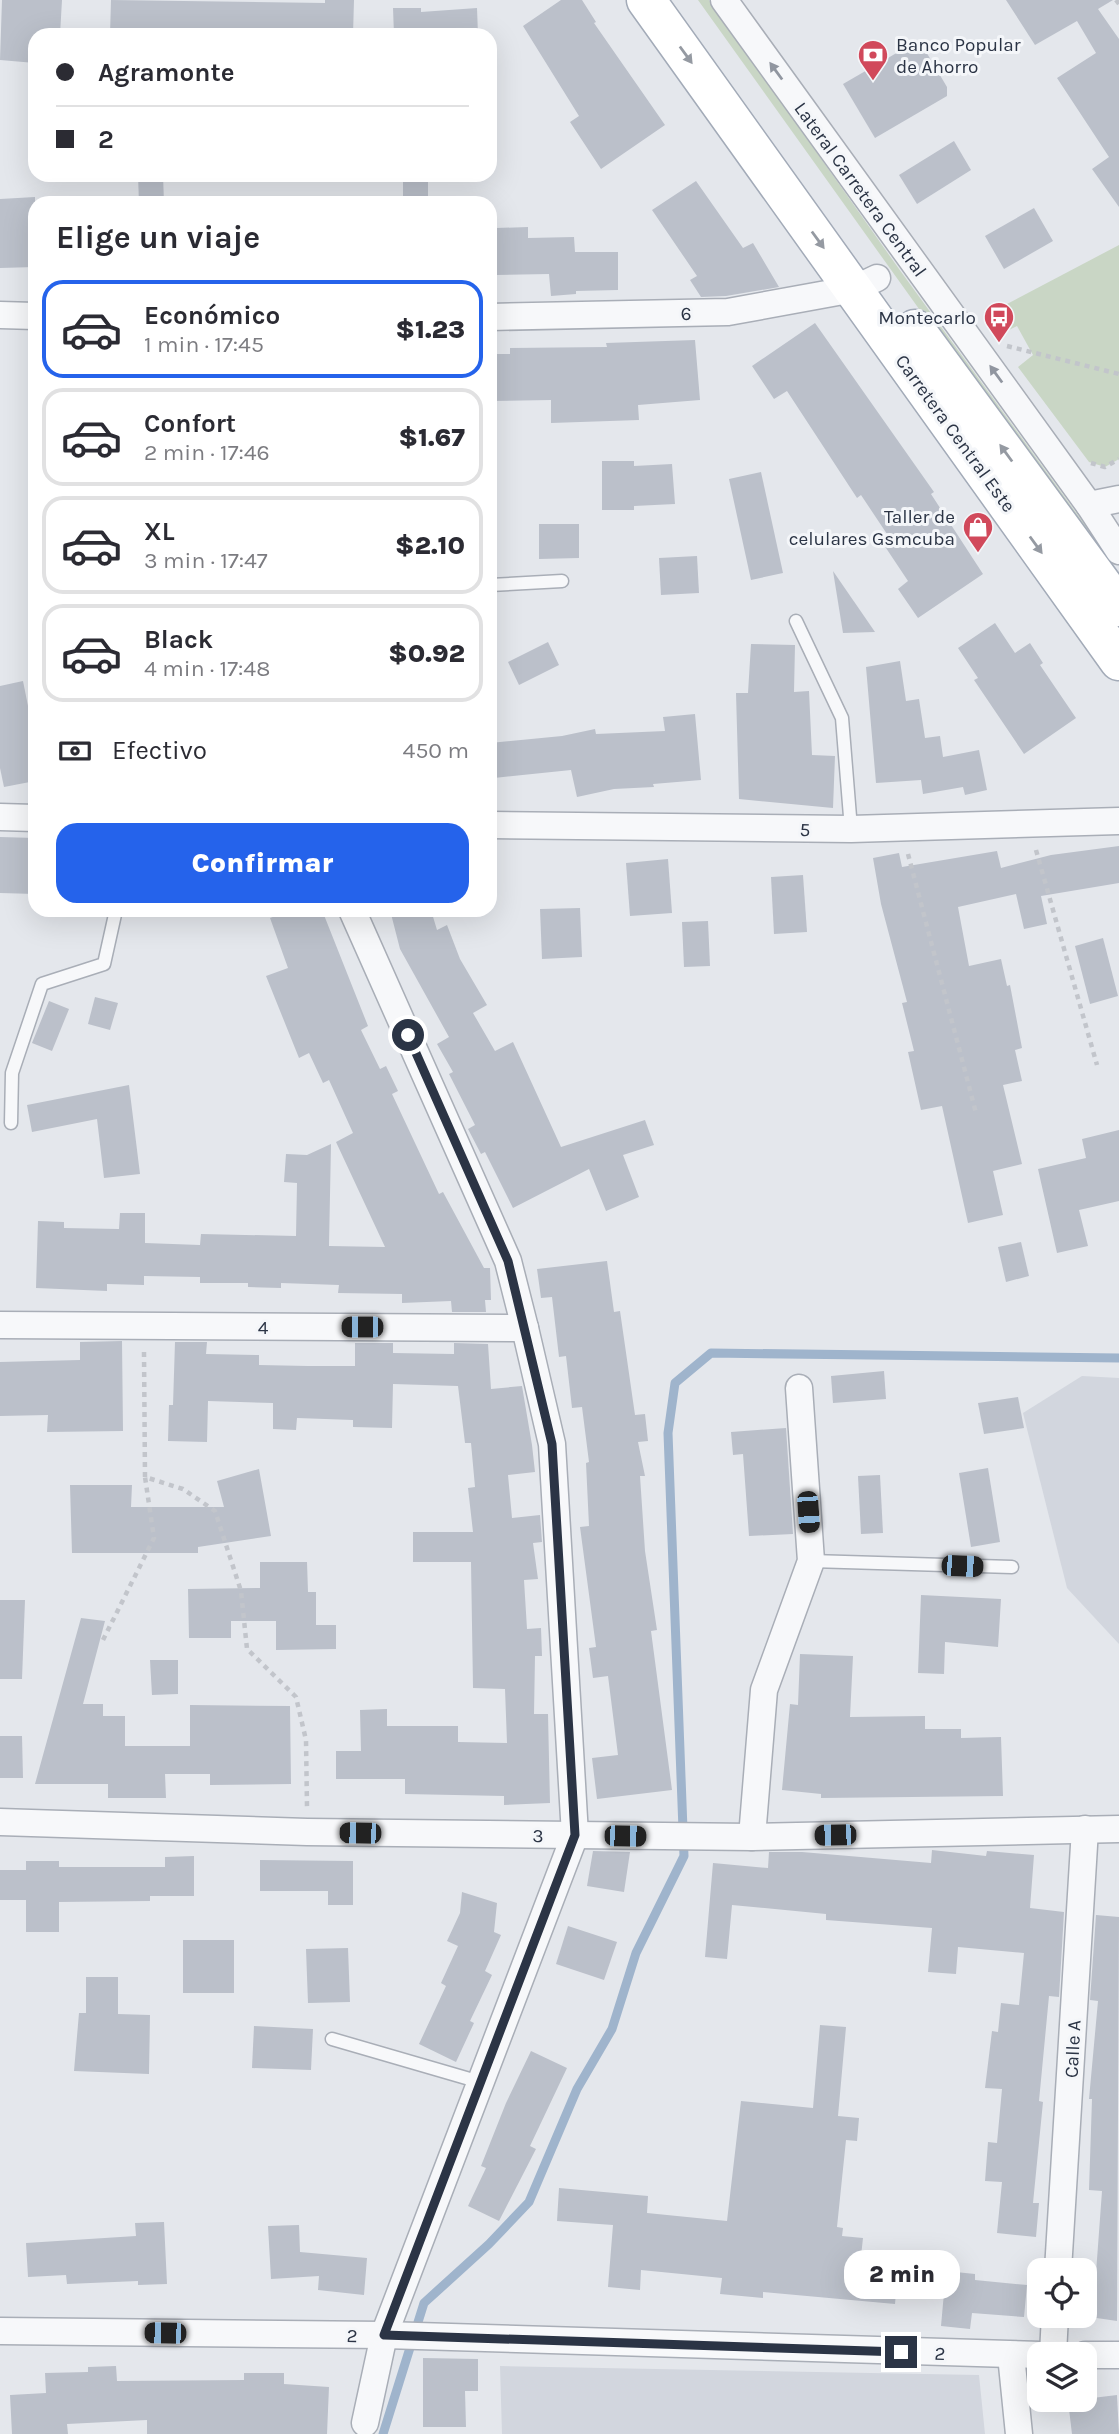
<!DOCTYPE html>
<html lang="es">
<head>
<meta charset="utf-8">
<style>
  :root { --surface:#fff; --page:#f7f7f7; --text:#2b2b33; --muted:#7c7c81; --line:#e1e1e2; --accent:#2563eb }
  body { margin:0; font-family:Karla,sans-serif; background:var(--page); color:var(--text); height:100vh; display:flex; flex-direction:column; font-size:26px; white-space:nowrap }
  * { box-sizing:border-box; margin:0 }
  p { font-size:23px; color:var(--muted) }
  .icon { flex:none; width:38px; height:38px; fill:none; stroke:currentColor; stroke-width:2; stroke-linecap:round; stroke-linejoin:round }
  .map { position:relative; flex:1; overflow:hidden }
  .side { position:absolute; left:28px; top:196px; width:469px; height:721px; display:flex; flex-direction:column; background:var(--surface); border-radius:21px; box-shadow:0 7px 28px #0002 }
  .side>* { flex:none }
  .hud { position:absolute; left:28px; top:28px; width:469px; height:154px; border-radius:21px; box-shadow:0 7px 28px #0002; display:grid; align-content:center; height:154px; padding:0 28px; background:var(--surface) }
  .buttons { position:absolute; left:1027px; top:2258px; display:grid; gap:14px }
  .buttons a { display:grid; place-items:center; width:70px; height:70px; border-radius:14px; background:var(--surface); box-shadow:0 7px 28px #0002; font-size:35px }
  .end { position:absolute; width:32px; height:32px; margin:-16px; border:9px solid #2b3445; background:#fff; box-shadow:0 0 0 4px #fff }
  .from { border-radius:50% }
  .bubble { position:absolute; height:49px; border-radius:21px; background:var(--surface); box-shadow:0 7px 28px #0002; font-size:23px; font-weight:800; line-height:49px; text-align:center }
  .car { position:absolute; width:21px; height:42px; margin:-21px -10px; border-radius:9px; box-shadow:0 0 5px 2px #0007; background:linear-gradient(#222 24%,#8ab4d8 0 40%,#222 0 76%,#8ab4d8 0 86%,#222 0) }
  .hud b { display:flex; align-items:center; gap:24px; height:66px; font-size:26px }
  .hud b+b { border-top:2px solid var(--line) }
  .hud i { width:18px; height:18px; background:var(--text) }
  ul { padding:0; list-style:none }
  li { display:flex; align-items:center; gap:21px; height:98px; margin:0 14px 10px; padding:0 14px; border:4px solid var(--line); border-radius:21px }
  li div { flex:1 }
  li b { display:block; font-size:26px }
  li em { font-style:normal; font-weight:800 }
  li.active { border-color:var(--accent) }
  li>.icon { width:63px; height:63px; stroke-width:1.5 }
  h2 { padding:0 28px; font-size:32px; line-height:84px }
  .pay { display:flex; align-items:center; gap:18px; height:77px; padding:0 28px; font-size:26px }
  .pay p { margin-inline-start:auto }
  .action { display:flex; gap:14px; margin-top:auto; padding:14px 28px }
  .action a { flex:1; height:80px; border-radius:21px; background:var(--accent); color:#fff; font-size:28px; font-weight:800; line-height:80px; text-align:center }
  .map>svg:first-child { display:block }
  .built { fill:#d2d6de }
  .green { fill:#c9d6c5 }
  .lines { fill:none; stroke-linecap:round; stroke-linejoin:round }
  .stream { stroke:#9fb4cc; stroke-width:9 }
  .building { fill:#bbc0ca }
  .lane-casing { stroke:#a9aeb7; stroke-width:15 }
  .street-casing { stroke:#a9aeb7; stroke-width:29 }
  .primary-casing { stroke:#a3abb8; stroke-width:41 }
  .path { stroke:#c2c5cb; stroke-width:4.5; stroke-dasharray:5 5; stroke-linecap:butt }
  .lane { stroke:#f7f8fa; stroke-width:12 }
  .street { stroke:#f7f8fa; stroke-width:26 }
  .primary { stroke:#fff; stroke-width:38 }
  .oneway { fill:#959aa2 }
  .oneway2 { fill:#9196a0 }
  .route { stroke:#2b3445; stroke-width:9 }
  .labels { text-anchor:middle; stroke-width:6; stroke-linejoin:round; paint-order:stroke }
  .poi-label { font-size:19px; fill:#2b3445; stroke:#f4f6f9; text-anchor:end }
  .street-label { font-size:19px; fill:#2b3445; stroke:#f4f6f9 }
</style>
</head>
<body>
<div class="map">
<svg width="1119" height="2434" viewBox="0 0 1119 2434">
  <rect width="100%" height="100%" fill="#e4e7ec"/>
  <g class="built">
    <path d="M1082,1376L1119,1378V1644L1067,1588L1023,1413Z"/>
    <path d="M500,2366L979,2375L985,2434H502Z"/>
  </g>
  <g class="green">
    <path d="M698,0H709L899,269L1104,551L1100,562Z"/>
    <path d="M1119,245V459L1105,467L1089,462L1018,367L1033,355L1017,326L999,335L986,315Z"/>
  </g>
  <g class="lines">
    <path class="stream" d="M383,2434L424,2303L489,2244L529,2202L577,2089L612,2029L636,1953L684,1856L668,1433L675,1383L711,1353L1119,1358"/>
  </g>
  <g class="building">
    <path d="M2,0H62L60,35H35V63L0,60Z"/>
    <path d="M111,0L325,3V0H354L353,35H110Z"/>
    <path d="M561,0H582L596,22L594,23L665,125L601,169L570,122L579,116L523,26Z"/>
    <path d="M1006,0H1113L1098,9L1119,39V207L1092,169L1109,157L1057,78L1096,53L1077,21L1035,45Z"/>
    <path d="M393,8H421V12L477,8L478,35H394Z"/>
    <path d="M919,40L947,87V96L875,138L843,84Z"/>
    <path d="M954,141L971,170L917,204L899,175Z"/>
    <path d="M138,175H163L164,203H139Z"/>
    <rect x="403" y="181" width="25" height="22"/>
    <path d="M696,181L743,248L753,243L779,287L726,296L701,297L690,280L697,276L652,210Z"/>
    <path d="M35,197V267L0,268V199Z"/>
    <path d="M1034,208L1053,241L1004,269L985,236Z"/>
    <path d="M528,227V238L574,237L575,252H618V290L576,291V294L551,296L549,274L496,275V228Z"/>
    <path d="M815,323L934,492L931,494L983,574L918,618L898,589L908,581L882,542L889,537L861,495L857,498L787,391L774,399L752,366Z"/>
    <path d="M695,340L700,400L638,405L639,420L551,423V400L490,401V354H510V348L607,347L606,343Z"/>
    <path d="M602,461H634V466L672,464L675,504L634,506V510H602Z"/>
    <path d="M761,472L783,573L751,580L729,479Z"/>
    <path d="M539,524H579V558L539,559Z"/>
    <path d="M697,556L699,593L661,595L659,558Z"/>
    <path d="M833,571L875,632L843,633Z"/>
    <path d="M995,623L1015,653L1030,643L1043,663L1040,665L1076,718L1024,754L974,680L978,678L958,648Z"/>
    <path d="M548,642L559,665L519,685L508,662Z"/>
    <path d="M751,644L795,645L794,692L809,691L812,755L835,756L833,808L739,799L736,693H748Z"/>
    <path d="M900,661L906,701L919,699L925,738L940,736L943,757L979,750L987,790L965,795L963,787L923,794L921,780L876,783L866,667Z"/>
    <path d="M23,681L35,741V781L4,787L0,768V686Z"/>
    <path d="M695,714L701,780L653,784L654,787L614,789L577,797L571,770L494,778L490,743L562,736L595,729L596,734L665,731L663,717Z"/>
    <path d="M0,837L35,838V894L0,893Z"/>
    <path d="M1119,846V883L1041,896L1047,924L1024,929L1016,894L958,907L969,966L1001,959L1007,986L1010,985L1022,1048L1015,1050L1022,1081L1003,1085L1022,1164L993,1171L1003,1215L968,1223L942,1106L921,1110L908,1052L914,1051L902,1003L907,1002L881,904L873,858L899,853L902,867L997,851L1001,868L1051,855Z"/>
    <path d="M668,859L672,913L630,916L626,863Z"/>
    <path d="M803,875L807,932L774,934L771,877Z"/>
    <path d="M580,908L582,957L542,959L540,909Z"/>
    <path d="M291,910H322L368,1026L361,1030L380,1069L386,1066L398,1091L392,1094L439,1194L443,1192L484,1268H490L491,1300H485L486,1312H452L451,1301L402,1303V1294L338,1293L339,1285L281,1283V1288L248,1287V1283H200V1277L144,1276V1285L107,1284V1291L36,1288L38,1221L64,1222V1228L119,1229L120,1213H145V1243L200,1245L201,1234L296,1236L297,1183L284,1182L286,1154L307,1155L331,1144L329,1246L385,1247L336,1142L353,1133L329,1080L323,1083L309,1053L299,1058L266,976L288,968L270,918Z"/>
    <path d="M390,910H431L437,930L447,925L460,959L487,1005L473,1013L495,1051L513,1042L561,1147L645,1120L654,1145L623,1155L639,1197L606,1211L589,1169L513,1208L485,1152L481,1154L468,1129L475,1125L449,1074L453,1072L437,1044L449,1037L400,949Z"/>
    <path d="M708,921L710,966L684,967L682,922Z"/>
    <path d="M1103,938L1118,996L1090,1004L1075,946Z"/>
    <path d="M95,997L118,1003L110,1030L88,1024Z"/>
    <path d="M49,1001L69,1009L52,1051L32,1043Z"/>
    <path d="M129,1085L140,1174L104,1178L97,1119L32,1132L27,1105Z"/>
    <path d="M1119,1130V1201L1079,1210L1088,1246L1057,1253L1038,1169L1086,1158L1082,1139Z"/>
    <path d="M1021,1242L1029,1276L1006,1282L998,1247Z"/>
    <path d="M607,1261L614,1312L620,1311L635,1415L645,1414L648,1441L638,1442L645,1476H640L645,1551L657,1630L651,1631L672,1790L597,1799L592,1758L618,1755L608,1676L593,1678L589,1648L596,1647L580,1527L589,1526L586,1463L589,1462L582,1407L572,1408L566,1356L559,1357L552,1297L541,1298L537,1269Z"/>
    <path d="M122,1341L123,1431L47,1432L48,1415L0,1416V1362L80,1360V1342Z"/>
    <path d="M175,1342H207L206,1354L259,1355V1365L308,1366H355V1343H393V1353L454,1354V1343L488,1344L491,1389L522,1386L532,1445L535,1472L508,1475L512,1518L540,1515L542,1542L533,1543L538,1579L524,1580L527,1629L541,1628L542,1656H535L534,1714H548L550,1803L504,1805V1796L405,1794V1779H336V1751H361L360,1710L387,1709V1726H458V1742L507,1743L505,1689L473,1688L471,1562H413V1532H473L468,1488L475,1487L471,1443H465L458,1386L393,1384L392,1428L353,1427V1420L297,1418L296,1430L273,1429V1403L208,1401L207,1442L168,1441L169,1405H173Z"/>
    <path d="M884,1371L886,1399L833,1403L831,1376Z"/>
    <path d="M1018,1397L1024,1428L984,1434L978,1403Z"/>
    <path d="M786,1428L793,1534L749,1536L743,1454L733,1455L731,1432Z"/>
    <path d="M988,1468L1000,1542L971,1547L959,1473Z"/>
    <path d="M259,1469L271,1536L198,1547V1553H72L70,1485H132L131,1507H224L217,1481Z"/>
    <path d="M880,1475L883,1533L861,1534L858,1476Z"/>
    <path d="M260,1562H307L308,1592H316V1625H336V1649L276,1650V1621H231V1638H189L188,1589L260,1588Z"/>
    <path d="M921,1595L1001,1599L998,1647L945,1642L944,1674L918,1673Z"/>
    <path d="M0,1600H25L22,1679H0Z"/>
    <path d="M81,1618L105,1621L83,1704H103V1716H125V1746H190V1705L290,1706L291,1784L210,1785V1774H165L166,1798H108V1784H35Z"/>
    <path d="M800,1654L853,1656L850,1717L925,1716V1729H961V1738L1001,1737L1003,1796L821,1798V1794L782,1790L790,1704L798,1705Z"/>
    <path d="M150,1660H178V1694L152,1695Z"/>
    <path d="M0,1736H22L23,1778H0Z"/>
    <path d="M932,1850L986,1856L987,1851L1034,1855L1030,1908L1064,1912L1059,1997L1049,1996L1039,2101L1043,2102L1033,2203H1039L1036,2237L997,2233L1002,2182L985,2181L988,2142L997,2143L1002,2089L985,2088L992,2031L998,2032L1001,2003L1019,2005L1024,1953L958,1947L956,1974L928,1972L932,1928L826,1920V1914L732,1905L727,1959L705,1957L713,1863L768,1868L769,1852H802L931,1863Z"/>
    <path d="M593,1851L630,1852L624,1892L587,1886Z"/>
    <path d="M194,1856V1896H150V1901L59,1902V1932H26V1900H0V1870H26V1861H59V1867H165V1857Z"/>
    <path d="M260,1860L353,1861V1905H328V1891H260Z"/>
    <path d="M462,1892L497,1903L494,1932L501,1935L485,1971L492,1975L470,2021L474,2023L456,2062L419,2044L446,1986L441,1983L458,1946L447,1941L460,1913Z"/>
    <path d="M1096,1915L1119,1917L1117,2321L1083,2316L1088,2272L1096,2273L1102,2191L1089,2190L1092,2099H1089L1098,2001L1090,2000Z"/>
    <path d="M568,1926L617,1942L604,1980L556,1964Z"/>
    <rect x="183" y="1940" width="51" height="53"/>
    <path d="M348,1948L350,2002L308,2003L306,1949Z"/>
    <path d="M86,1977H118V2014L150,2015L149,2074L74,2071L79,2013H86Z"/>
    <path d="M820,2025L846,2027L838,2116L859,2118L857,2141L846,2140L837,2227L843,2228L842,2236L863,2238L861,2256L899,2260L895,2304L763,2292V2298L720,2294L722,2278L641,2270L640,2290L608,2287L613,2225L557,2221L559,2188L648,2196L647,2213L727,2221L741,2101L813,2108Z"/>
    <path d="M254,2026L313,2029L311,2070L252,2068Z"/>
    <path d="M531,2051L567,2068L530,2146L536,2149L499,2221L468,2206L486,2168L481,2166L506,2103Z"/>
    <path d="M164,2222L167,2284L138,2285V2281L67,2284L66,2275L28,2277L26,2243L136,2236L135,2223Z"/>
    <path d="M299,2225L300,2252L367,2258L364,2295L318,2290L319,2276L271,2279L268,2226Z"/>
    <path d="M946,2271L975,2274V2280L1027,2285L1024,2317L972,2313L970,2329L941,2326Z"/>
    <path d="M423,2358L478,2359V2391H465L466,2427H423Z"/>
    <path d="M116,2366L117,2381L244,2380V2373H284V2384L329,2387L327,2434H147V2420L67,2424L68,2434H12L10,2395L46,2393L45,2373L88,2372V2367Z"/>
    <path d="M1117,2395L1119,2434H1072L1068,2401Z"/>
  </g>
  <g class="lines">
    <g class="lane-casing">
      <g id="lane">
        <path d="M490,585L562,581"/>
        <path d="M796,621L842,718L851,829"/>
        <path d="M11,1123L12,1073L42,984L104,964L116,910"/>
        <path d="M811,1561L1012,1567"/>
        <path d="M332,2039L480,2082"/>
      </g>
    </g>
    <g class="street-casing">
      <g id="street">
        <path d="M724,0L1089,505L1119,551"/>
        <path d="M0,315L35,316"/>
        <path d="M490,317L728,312L854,289L877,278"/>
        <path d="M1089,505L1119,499"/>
        <path d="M0,817L35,818"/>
        <path d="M490,825L851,829L1119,821"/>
        <path d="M352,910L508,1261L525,1328L552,1444L575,1835L384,2335L365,2423"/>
        <path d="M0,1325L525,1328"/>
        <path d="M0,1822L307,1832L752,1837L1119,1829"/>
        <path d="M752,1837L764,1690L811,1561L799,1388"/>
        <path d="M1058,2270L1085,1829"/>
        <path d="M0,2331L384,2335L1040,2355"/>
        <path d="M1053,2354L1055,2315"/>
        <path d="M1011,2355L1019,2434"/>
        <path d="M1085,2355H1119"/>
      </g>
    </g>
    <g class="primary-casing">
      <g id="primary">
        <path d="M646,0L1119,661"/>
        <path d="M915,329L1119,607"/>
      </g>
    </g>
    <g class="path">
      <path d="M1116,0L1119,4"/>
      <path d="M1007,346L1119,374"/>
      <path d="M1091,463L1105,467L1119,459"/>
      <path d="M1036,850L1097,1065"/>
      <path d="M908,854L976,1113"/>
      <path d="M144,1352L145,1477L183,1489L215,1511L241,1591L247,1649L296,1697L306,1740L307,1807"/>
      <path d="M103,1640L154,1538L145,1477"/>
    </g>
    <use href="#lane" class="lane"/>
    <use href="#street" class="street"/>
    <use href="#primary" class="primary"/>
  </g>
  <defs><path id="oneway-solid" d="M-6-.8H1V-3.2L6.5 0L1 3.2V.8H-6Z" transform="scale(1.75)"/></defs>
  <g class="oneway">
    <use href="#oneway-solid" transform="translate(686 55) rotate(54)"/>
    <use href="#oneway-solid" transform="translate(818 240) rotate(54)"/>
    <use href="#oneway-solid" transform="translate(1006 453) rotate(-126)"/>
    <use href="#oneway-solid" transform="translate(1036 545) rotate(54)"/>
  </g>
  <g class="oneway2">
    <use href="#oneway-solid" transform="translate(776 71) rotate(-126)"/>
    <use href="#oneway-solid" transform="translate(996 374) rotate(-126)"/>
  </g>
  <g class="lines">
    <path class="route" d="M408,1035L508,1261L552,1444L575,1835L384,2335L901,2352"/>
  </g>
  <defs>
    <g id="bank-pin" transform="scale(1.575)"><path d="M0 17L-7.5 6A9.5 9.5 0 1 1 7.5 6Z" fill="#d1495b" stroke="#f4f6f9"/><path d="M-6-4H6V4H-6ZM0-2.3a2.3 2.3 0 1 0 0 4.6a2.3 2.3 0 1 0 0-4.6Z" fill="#fff"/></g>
    <g id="bus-pin" transform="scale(1.575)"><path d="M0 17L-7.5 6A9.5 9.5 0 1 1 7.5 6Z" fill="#d1495b" stroke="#f4f6f9"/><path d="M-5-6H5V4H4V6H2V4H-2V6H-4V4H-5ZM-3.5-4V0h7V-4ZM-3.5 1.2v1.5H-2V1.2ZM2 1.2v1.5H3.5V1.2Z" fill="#fff"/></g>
    <g id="shop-pin" transform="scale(1.575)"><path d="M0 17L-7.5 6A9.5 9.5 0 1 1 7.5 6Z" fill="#d1495b" stroke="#f4f6f9"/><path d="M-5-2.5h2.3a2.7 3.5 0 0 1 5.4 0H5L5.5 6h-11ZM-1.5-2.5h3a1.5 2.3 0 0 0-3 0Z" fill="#fff"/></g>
  </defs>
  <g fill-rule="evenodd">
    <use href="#bank-pin" x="873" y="55"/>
    <use href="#bus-pin" x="999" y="317"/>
    <use href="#shop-pin" x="978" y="527"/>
  </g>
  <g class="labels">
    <g class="poi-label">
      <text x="896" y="51" text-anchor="start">Banco Popular<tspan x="896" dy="22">de Ahorro</tspan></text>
      <text x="976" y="324">Montecarlo</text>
      <text x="955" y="523">Taller de<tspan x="955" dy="22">celulares Gsmcuba</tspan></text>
    </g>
    <g class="street-label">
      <text transform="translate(861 189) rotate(54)" y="7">Lateral Carretera Central</text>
      <text transform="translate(686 313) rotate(-1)" y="7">6</text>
      <text transform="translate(956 433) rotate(54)" y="7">Carretera Central Este</text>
      <text transform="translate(805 829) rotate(1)" y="7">5</text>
      <text x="263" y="1334">4</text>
      <text transform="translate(538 1835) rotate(1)" y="7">3</text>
      <text transform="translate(1072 2049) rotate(-87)" y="7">Calle A</text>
      <text transform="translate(352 2335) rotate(1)" y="7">2</text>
      <text transform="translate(940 2353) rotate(2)" y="7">2</text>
    </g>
  </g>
</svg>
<div class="buttons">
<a><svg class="icon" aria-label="locate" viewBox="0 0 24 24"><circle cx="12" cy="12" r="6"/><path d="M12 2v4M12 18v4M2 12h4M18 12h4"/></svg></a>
<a><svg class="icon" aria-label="layers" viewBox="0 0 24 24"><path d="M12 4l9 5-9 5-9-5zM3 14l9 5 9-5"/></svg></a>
</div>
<i class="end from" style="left:408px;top:1035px"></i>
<i class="end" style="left:901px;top:2352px"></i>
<div class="bubble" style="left:844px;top:2250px;width:116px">2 min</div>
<i class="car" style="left:362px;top:1327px;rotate:270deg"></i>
<i class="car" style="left:808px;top:1512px;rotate:176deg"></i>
<i class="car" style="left:962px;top:1566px;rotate:92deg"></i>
<i class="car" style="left:360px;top:1833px;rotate:271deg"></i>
<i class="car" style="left:835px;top:1835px;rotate:269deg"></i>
<i class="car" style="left:625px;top:1836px;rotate:91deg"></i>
<i class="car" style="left:165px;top:2333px;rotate:271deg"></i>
<div class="hud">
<b><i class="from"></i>Agramonte</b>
<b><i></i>2</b>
</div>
<section class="side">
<h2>Elige un viaje</h2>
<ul>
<li class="active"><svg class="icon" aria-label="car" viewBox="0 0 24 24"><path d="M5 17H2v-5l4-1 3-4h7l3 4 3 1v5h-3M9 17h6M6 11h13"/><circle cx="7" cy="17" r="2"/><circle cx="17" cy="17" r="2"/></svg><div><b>Económico</b><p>1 min · 17:45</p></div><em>$1.23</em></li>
<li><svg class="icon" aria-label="car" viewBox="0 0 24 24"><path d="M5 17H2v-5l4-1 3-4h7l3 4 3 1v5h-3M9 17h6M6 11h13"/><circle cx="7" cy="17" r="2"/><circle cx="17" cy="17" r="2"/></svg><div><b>Confort</b><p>2 min · 17:46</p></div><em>$1.67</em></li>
<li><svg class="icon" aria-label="car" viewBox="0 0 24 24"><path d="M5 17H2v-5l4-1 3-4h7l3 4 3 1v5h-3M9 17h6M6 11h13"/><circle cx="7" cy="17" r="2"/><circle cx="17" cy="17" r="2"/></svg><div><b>XL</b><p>3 min · 17:47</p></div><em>$2.10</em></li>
<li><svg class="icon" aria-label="car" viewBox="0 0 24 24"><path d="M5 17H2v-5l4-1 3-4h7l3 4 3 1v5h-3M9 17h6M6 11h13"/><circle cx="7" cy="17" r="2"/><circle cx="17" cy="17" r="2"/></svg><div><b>Black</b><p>4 min · 17:48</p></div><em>$0.92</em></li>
</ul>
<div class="pay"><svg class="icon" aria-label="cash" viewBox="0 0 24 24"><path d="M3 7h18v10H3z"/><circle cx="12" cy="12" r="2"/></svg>Efectivo<p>450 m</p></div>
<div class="action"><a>Confirmar</a></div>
</section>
</div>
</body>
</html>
